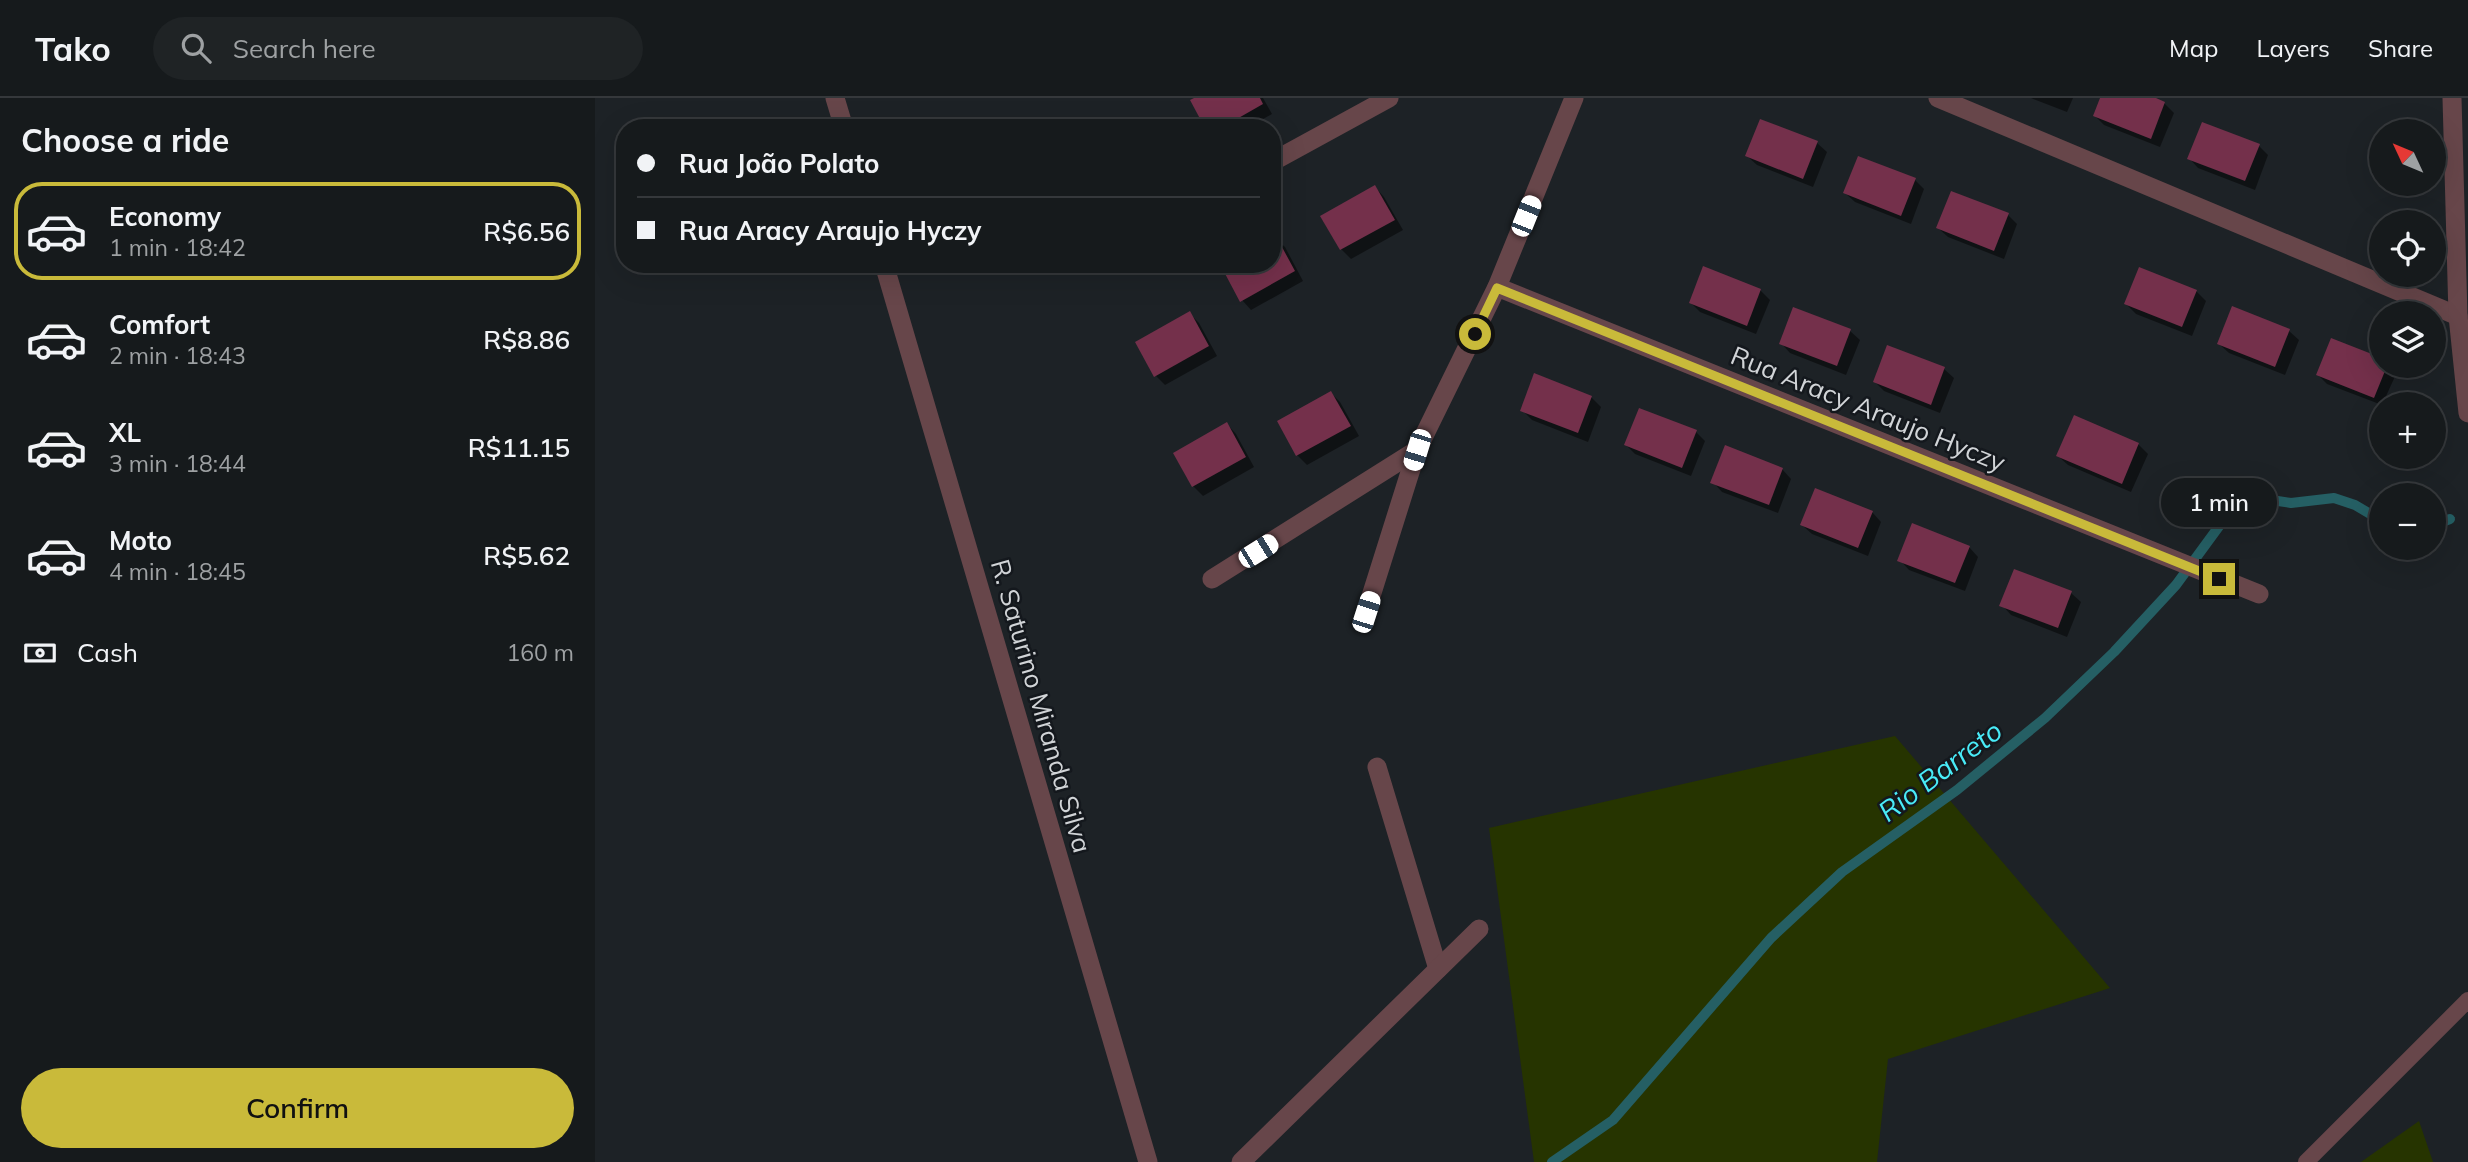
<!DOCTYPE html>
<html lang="en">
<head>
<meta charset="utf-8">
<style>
  :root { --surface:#161a1c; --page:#1f2325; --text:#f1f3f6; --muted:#9ea1a3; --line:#35383b; --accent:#c9ba3a }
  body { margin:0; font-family:Mulish,sans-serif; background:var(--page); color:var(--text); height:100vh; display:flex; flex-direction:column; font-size:26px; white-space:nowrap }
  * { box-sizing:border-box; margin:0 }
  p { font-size:23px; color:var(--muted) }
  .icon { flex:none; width:38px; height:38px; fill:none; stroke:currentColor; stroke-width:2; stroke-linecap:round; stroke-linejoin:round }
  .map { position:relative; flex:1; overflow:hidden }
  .panel { display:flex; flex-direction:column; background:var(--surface); width:595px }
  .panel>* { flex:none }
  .banner { position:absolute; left:21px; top:21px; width:665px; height:154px; border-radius:28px; box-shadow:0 7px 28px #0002,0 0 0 2px var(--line); display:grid; align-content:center; height:154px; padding:0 21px; background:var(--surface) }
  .needle { width:46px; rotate:314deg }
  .controls { position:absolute; left:1774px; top:21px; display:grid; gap:14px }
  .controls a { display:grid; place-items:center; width:77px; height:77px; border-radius:50%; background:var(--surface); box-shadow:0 7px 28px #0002,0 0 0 2px var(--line); font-size:35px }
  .end { position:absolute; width:32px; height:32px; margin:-16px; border:9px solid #c9ba3a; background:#111; box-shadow:0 0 0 4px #111 }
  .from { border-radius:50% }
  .bubble { position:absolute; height:49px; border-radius:24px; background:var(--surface); box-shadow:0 7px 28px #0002,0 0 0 2px var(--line); font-size:23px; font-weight:600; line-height:49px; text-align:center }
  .car { position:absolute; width:21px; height:42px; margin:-21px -10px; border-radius:9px; box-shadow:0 0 5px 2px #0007; background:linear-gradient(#fff 24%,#345 0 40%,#fff 0 76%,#345 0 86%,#fff 0) }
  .banner b { display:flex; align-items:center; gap:24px; height:66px; font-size:26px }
  .banner b+b { border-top:2px solid var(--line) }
  .banner i { width:18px; height:18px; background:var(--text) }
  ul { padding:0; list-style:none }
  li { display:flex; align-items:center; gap:21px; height:98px; margin:0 14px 10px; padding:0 7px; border:4px solid transparent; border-radius:28px }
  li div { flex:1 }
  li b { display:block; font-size:26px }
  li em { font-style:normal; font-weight:600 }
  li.on { border-color:var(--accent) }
  li>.icon { width:63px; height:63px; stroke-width:1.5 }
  h2 { padding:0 21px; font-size:32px; line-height:84px }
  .pay { display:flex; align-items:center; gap:18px; height:77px; padding:0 21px; font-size:26px }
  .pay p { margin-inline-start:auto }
  .action { display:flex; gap:14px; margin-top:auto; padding:14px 21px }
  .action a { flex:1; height:80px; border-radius:42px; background:var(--accent); color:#111; font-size:28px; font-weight:600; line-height:80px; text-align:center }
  header { display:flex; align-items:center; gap:42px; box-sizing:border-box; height:98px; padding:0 35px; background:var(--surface); border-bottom:2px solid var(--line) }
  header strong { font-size:33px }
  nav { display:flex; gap:38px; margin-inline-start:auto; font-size:24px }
  .search { width:490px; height:63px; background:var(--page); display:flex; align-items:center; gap:18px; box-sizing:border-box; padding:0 24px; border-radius:38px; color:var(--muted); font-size:26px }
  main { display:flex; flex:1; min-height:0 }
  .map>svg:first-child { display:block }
  .green { fill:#263400 }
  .shadow { fill:#0007 }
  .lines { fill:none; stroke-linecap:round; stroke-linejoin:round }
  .stream { stroke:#255f64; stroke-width:10 }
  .building { fill:#74304b }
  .service { stroke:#67464a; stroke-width:16 }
  .minor { stroke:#67464a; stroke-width:19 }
  .route { stroke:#c9ba3a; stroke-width:9 }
  .labels { text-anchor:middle; stroke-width:5; stroke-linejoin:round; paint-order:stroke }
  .street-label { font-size:26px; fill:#d1d4d7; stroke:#14181d }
  .water-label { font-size:28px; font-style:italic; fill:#49ebf7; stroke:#14181d }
</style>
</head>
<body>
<header>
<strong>Tako</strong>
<div class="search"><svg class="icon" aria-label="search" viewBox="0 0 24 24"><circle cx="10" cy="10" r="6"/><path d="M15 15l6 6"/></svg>Search here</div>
<nav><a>Map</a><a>Layers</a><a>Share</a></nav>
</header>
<main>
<section class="panel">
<h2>Choose a ride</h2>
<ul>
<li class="on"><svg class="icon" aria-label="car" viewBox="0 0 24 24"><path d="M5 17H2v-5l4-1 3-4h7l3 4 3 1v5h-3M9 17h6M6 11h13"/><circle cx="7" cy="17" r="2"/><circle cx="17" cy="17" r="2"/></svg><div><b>Economy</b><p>1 min · 18:42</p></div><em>R$6.56</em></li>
<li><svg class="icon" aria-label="car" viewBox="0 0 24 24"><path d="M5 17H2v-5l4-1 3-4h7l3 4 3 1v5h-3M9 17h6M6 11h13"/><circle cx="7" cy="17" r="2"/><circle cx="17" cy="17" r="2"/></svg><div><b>Comfort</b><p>2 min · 18:43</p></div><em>R$8.86</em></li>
<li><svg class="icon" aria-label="car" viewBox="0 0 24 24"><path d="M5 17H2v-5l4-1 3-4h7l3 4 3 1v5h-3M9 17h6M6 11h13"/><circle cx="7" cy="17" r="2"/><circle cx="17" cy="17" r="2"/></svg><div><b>XL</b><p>3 min · 18:44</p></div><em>R$11.15</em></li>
<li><svg class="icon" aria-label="car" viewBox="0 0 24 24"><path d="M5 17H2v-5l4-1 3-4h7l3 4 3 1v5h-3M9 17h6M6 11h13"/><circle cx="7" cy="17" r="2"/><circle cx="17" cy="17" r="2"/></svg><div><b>Moto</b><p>4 min · 18:45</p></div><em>R$5.62</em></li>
</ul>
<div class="pay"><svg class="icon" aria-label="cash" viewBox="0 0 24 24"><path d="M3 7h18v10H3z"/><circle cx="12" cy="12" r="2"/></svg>Cash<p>160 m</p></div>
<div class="action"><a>Confirm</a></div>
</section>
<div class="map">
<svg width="1873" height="1064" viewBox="0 0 1873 1064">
  <rect width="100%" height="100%" fill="#1d2226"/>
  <g class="green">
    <path d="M1300,638L1515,890L1293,961L1282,1064H939L894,730Z"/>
    <path d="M1824,1023L1838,1064H1766Z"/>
  </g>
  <g class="shadow">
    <path d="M602,0H668L677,16L652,30H612Z"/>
    <path d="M1436,0H1478L1472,14Z"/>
    <path d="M1507,0H1557L1569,5L1579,15L1565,49L1509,27L1500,18Z"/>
    <path d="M1166,23L1222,45L1232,54L1218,89L1162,67L1152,58Z"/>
    <path d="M1664,48L1673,57L1660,92L1603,70L1594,60Z"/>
    <path d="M1320,82L1329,91L1316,126L1260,104L1250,95Z"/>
    <path d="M780,89L789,99L808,132L756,161L746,151Z"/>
    <path d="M1413,117L1422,126L1409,161L1353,139L1343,130Z"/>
    <path d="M680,140L690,149L708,183L656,212L647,202L628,169L634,166H677Z"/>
    <path d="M1165,192L1175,202L1161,236L1105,214L1096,205Z"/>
    <path d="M1601,193L1611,203L1597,238L1541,216L1531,206Z"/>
    <path d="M1199,211L1255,233L1265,242L1251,277L1195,255L1186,245Z"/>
    <path d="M595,216L604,225L622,258L570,287L561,278Z"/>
    <path d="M1694,233L1704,242L1690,277L1634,255L1624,246Z"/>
    <path d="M1293,249L1349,271L1359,280L1345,315L1289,293L1280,284Z"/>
    <path d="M1796,268L1802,274L1787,307L1732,286L1723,277Z"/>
    <path d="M736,295L745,304L764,338L712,367L702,357L684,324Z"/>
    <path d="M996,299L1006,309L993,344L937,322L927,312Z"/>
    <path d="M632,326L641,336L659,369L608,398L598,388Z"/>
    <path d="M1101,334L1110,343L1096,378L1040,356L1031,347Z"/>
    <path d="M1543,346L1553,356L1536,394L1473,367L1463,358Z"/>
    <path d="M1187,371L1196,381L1183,415L1127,394L1118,384Z"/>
    <path d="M1277,414L1286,424L1273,458L1217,436L1207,427Z"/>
    <path d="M1374,449L1383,459L1370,493L1314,472L1305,462Z"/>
    <path d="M1476,495L1486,504L1472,539L1416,517L1407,507Z"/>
  </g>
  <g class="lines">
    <g class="stream">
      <path d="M1839,427L1855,421"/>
      <path d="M957,1064L1018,1022L1176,840L1247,774L1362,692L1450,620L1519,554L1581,487L1633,416L1654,406L1676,402L1696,405L1739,400L1760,407L1787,423"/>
    </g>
  </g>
  <g class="building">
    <path d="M599,0H665L668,6L626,30H610L595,2Z"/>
    <path d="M1505,0H1561L1570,4L1556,41L1498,18Z"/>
    <path d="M1165,21L1223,43L1208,81L1150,58Z"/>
    <path d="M1607,24L1665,46L1650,83L1592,61Z"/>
    <path d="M1263,58L1321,80L1306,118L1248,95Z"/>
    <path d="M780,87L800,122L745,152L725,118Z"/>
    <path d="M1356,93L1414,115L1399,153L1341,130Z"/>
    <path d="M681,138L700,173L645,204L626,168L677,166V140Z"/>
    <path d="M1108,168L1166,191L1152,228L1094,205Z"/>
    <path d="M1544,169L1602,192L1587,229L1529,206Z"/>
    <path d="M1637,208L1695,231L1680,269L1622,246Z"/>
    <path d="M1198,209L1256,231L1242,268L1184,246Z"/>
    <path d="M595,213L614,248L559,279L540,244Z"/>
    <path d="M1736,240L1787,260V268H1792L1779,300L1721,277Z"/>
    <path d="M1292,247L1350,269L1336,307L1278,284Z"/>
    <path d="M939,275L997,298L983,335L925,313Z"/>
    <path d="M736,293L756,328L701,358L682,323Z"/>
    <path d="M1044,310L1102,332L1087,370L1029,347Z"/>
    <path d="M1479,317L1544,345L1527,386L1461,358Z"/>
    <path d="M632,324L651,359L597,389L578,355Z"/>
    <path d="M1130,347L1188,370L1174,407L1115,385Z"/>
    <path d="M1220,390L1278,413L1263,450L1205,427Z"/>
    <path d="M1317,425L1375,448L1360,485L1302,463Z"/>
    <path d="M1419,471L1477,493L1463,530L1404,508Z"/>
  </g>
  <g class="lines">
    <path class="service" d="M1711,1064L1873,902"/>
    <g class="minor">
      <path d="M240,0L249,30"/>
      <path d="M1343,0L1863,218"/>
      <path d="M1857,0L1863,218L1873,315"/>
      <path d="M677,64L794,0"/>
      <path d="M289,166L553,1064"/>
      <path d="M902,189L1664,496"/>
      <path d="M617,481L822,352"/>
      <path d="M771,514L822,352L902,189L979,0"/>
      <path d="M782,669L843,871"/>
      <path d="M646,1064L884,831"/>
    </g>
  </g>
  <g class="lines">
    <path class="route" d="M880,236L902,190L1624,481"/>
  </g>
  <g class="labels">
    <g class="street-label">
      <text transform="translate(1273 311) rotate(22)" y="9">Rua Aracy Araujo Hyczy</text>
      <text transform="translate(446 608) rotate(74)" y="9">R. Saturino Miranda Silva</text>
    </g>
    <g class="water-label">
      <text transform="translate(1345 673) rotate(-37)" y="10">Rio Barreto</text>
    </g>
  </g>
</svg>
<div class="controls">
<a><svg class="needle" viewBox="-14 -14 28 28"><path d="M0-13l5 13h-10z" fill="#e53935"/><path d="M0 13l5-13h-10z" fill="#9ea1a3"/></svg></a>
<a><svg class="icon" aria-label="locate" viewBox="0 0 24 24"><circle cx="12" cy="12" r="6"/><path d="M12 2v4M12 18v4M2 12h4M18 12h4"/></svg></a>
<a><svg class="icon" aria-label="layers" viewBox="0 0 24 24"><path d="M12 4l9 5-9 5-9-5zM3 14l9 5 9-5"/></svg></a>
<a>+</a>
<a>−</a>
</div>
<i class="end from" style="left:880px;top:236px"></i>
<i class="end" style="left:1624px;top:481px"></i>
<div class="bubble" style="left:1566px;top:380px;width:116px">1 min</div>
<i class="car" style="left:931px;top:118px;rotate:22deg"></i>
<i class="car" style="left:822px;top:352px;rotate:197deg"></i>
<i class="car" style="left:663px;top:453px;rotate:58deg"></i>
<i class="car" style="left:771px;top:514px;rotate:18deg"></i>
<div class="banner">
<b><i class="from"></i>Rua João Polato</b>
<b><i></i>Rua Aracy Araujo Hyczy</b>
</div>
</div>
</main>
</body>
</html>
